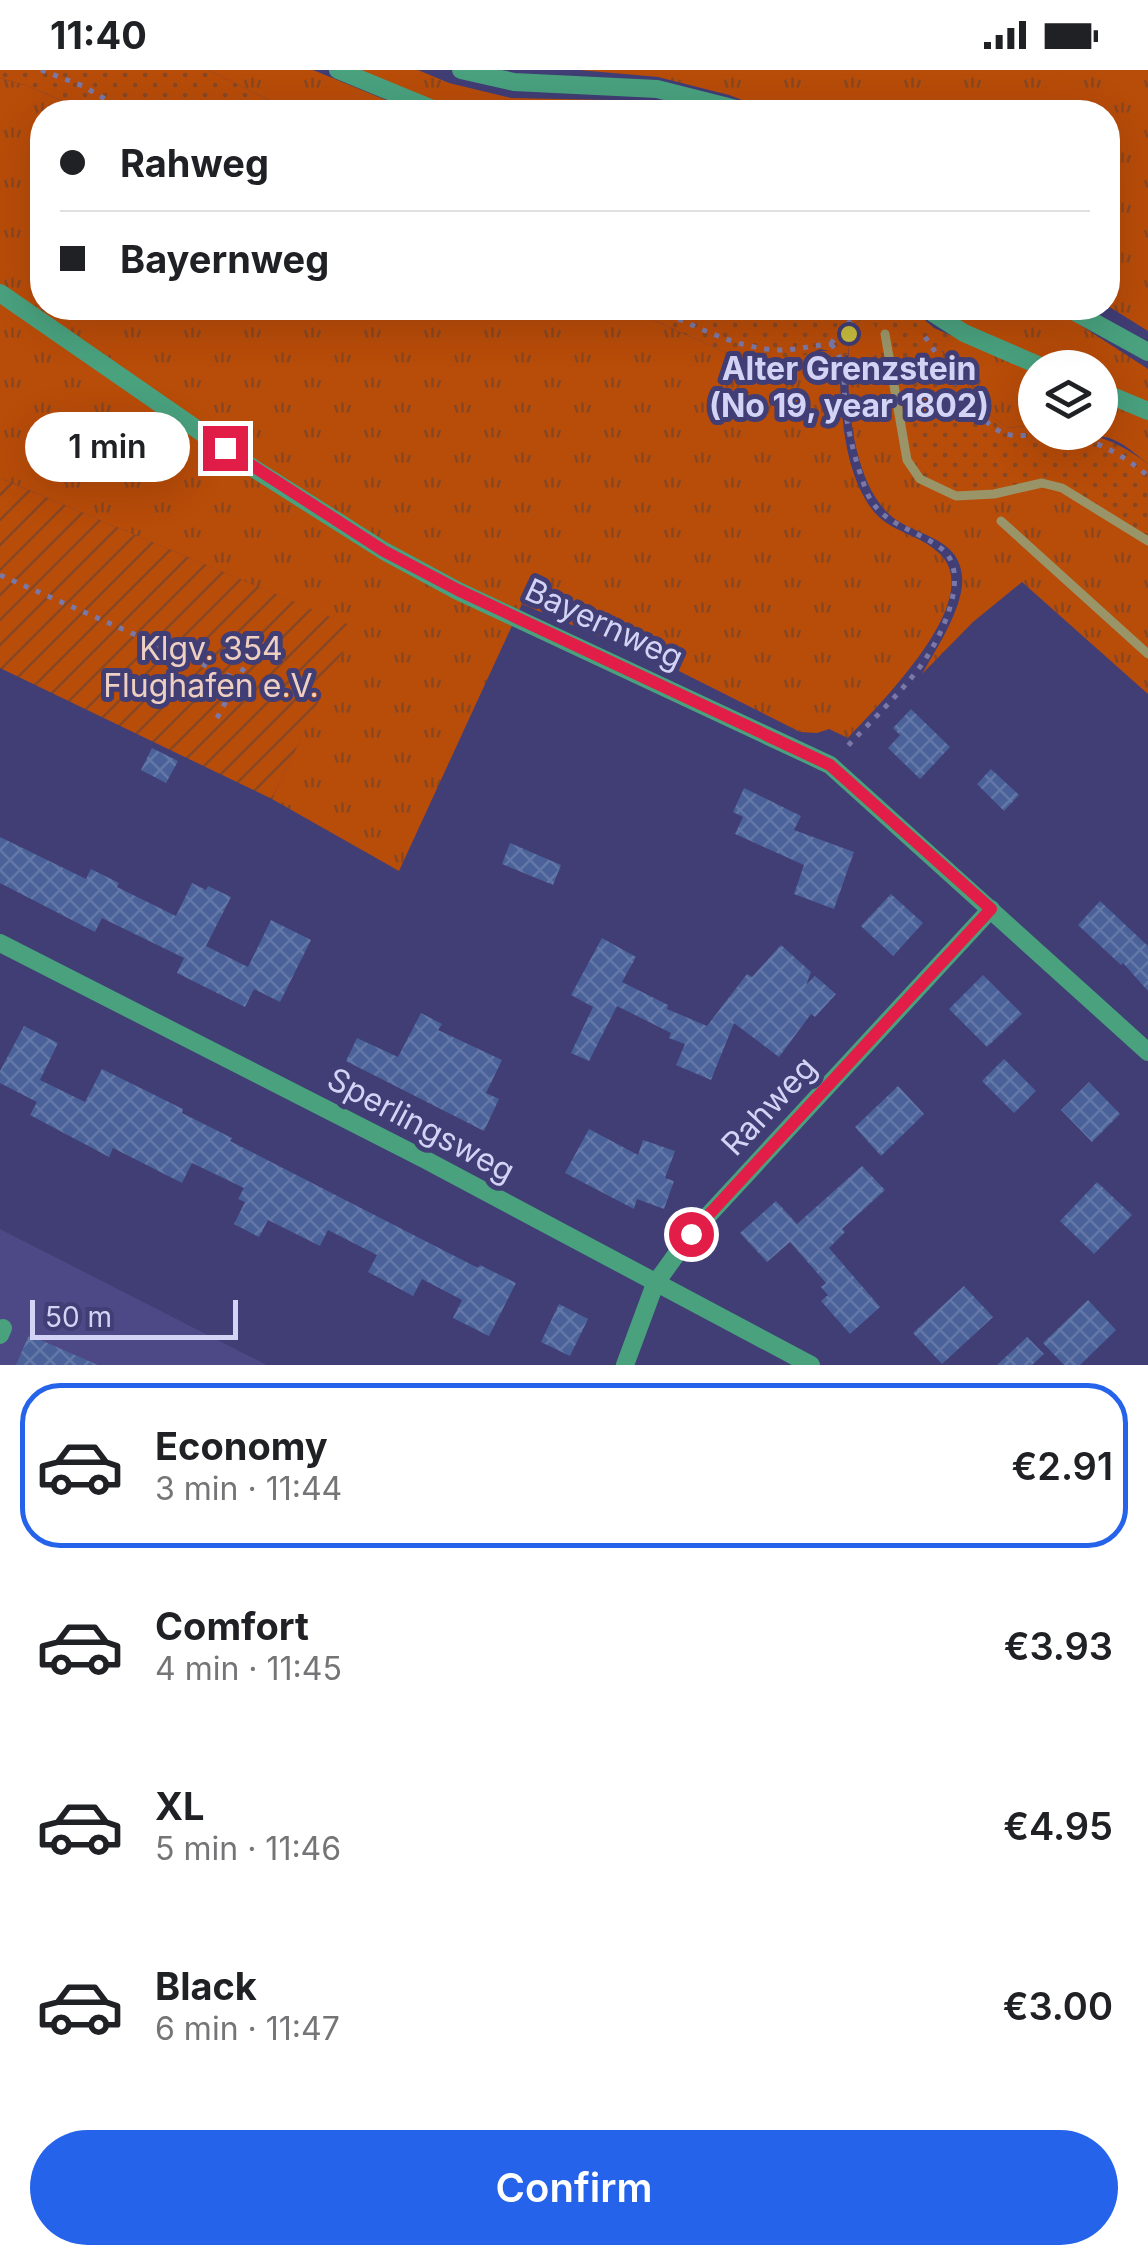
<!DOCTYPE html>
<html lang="en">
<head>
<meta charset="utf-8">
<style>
  :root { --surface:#fff; --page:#f2f2f2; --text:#202124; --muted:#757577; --line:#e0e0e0; --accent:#2563eb }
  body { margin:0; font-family:Inter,sans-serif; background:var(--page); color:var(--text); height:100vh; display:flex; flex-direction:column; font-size:38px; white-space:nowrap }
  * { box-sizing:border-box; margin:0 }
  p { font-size:32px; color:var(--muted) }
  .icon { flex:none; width:55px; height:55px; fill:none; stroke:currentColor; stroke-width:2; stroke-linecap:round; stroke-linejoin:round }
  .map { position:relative; height:1295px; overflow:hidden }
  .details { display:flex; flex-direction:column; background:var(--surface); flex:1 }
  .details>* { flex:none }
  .banner { position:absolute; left:30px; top:30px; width:1090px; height:220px; border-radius:40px; box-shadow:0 10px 40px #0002; display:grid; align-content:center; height:220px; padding:0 30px; background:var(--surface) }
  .buttons { position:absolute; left:1018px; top:280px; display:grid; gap:20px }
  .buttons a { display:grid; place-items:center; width:100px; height:100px; border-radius:50%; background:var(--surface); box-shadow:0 10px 40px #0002; font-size:50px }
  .scale { position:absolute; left:30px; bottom:25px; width:208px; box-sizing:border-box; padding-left:10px; border:5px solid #d3d3f5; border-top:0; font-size:28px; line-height:35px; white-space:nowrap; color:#d3d3f5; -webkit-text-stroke:8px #413d75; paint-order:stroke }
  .end { position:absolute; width:45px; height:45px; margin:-22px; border:12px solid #e11d48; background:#fff; box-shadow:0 0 0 5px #fff }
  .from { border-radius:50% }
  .bubble { position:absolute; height:70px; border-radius:35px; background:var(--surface); box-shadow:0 10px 40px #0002; font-size:32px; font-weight:600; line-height:70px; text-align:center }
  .banner b { display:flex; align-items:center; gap:35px; height:95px; font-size:38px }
  .banner b+b { border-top:2px solid var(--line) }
  .banner i { width:25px; height:25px; background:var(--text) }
  ul { padding:18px 0 0; list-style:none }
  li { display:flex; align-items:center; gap:30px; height:165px; margin:0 20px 15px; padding:0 10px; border:5px solid transparent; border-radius:40px }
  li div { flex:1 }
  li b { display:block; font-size:38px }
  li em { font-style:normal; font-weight:600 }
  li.active { border-color:var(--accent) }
  li>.icon { width:90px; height:90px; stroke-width:1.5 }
  .primary-button { display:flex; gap:20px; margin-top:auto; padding:20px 30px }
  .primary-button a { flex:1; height:115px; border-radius:60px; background:var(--accent); color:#fff; font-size:40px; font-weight:600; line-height:115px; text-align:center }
  .status { display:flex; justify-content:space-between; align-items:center; height:70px; padding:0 50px; background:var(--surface); direction:ltr }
  .status svg { height:28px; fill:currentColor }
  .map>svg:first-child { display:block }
  .built { fill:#4d4886 }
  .grass { fill:url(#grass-tufts) }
  .park { fill:url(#park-dots) }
  .garden { fill:url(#garden-furrows) }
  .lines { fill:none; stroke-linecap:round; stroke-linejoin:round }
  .stream { stroke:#9a9569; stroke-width:9 }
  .building { fill:url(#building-cross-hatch) }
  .path { stroke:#7a78a7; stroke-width:5; stroke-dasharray:5 8; stroke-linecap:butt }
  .minor { stroke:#49a17e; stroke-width:18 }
  .route { stroke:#e11d48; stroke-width:12 }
  .poi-dot { fill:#c6bc3c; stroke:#413d75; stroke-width:4 }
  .labels { text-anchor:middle; stroke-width:10; stroke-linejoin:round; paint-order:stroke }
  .poi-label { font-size:32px; font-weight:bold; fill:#d3d3f5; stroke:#413d75 }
  .street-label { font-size:32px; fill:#d3d3f5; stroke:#413d75 }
  .park-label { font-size:32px; fill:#eed0c2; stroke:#413d75 }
</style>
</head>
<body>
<div class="status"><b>11:40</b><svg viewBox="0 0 49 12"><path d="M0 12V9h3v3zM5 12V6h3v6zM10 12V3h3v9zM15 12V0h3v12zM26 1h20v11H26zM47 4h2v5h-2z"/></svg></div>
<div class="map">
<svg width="1148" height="1295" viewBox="0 0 1148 1295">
  <defs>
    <pattern id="grass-tufts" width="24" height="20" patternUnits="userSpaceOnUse" patternTransform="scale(2.5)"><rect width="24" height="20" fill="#b84c09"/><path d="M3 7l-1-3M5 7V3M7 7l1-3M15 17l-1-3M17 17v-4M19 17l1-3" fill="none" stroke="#884723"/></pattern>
    <pattern id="park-dots" width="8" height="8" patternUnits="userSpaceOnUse" patternTransform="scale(2.5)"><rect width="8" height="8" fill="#b84c09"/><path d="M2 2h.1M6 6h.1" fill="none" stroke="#884723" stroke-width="1.8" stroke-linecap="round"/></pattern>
    <pattern id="garden-furrows" width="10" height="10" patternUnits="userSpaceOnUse" patternTransform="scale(2.5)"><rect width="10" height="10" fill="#b84c09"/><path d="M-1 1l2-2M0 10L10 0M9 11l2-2" fill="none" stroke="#884723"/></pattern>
    <pattern id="building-cross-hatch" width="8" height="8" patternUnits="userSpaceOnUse" patternTransform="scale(2.5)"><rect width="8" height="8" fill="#4a6299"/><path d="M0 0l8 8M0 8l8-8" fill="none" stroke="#6378a8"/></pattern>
  </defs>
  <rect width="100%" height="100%" fill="#413d75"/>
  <path class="built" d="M0,1159L267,1295H0Z"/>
  <g class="grass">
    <path d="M208,0H313L415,42H294Z"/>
    <path d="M348,0H418L449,13L511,28L659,31L715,42H451Z"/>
    <path d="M579,0H1148V261L1108,236V42H773L729,25L658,7Z"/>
    <path d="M0,8L28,16L88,42H42V238H627L738,288H798L811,281H829L839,290C841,334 842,385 863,425C884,466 913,458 940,484C987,530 877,636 848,668L829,659L817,663L800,662L665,594L522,534L399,801L272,729L353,557L0,408Z"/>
    <path d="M932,238H1054L1148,299V336L1100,316V298L1057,297L965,259Z"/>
    <path d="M864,248L870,249L885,264L907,390L994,424L1042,413L1062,418L1148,471V624L1022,512L973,552L922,604C936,579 965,536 962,506C959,466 913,466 890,445C848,407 844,309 851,256Z"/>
    <path d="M950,265L1035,301V355L1007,358L990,345L942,280Z"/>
    <path d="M1100,328L1148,348V394C1135,384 1120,369 1104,367C1094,366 1089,367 1080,363L1100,362Z"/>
  </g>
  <g class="park">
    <path d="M0,0H208L294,42H88L28,16L0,8Z"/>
    <path d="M627,238L777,239C800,258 813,243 837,238C859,233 888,237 911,238L934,258L950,265L942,281L990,345L1007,358L1035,355V362C1085,362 1107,363 1148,394V471L1062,418L1042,413L994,424L956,426L920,409L907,390L885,265L876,266L875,255L863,248L851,256L848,285L839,290L829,281L820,279L798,288H738Z"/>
  </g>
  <path class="garden" d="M0,408L354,557L272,729L0,598Z"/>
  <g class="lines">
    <g class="stream">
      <path d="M885,264L907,390L920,409L956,426L994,424L1042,413L1062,418L1148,471"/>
      <path d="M1001,451L1148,584"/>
    </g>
  </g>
  <g class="building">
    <path d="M911,639L950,677L920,709L888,678L900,665L893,658Z"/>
    <path d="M152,678L178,691L166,713L141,700Z"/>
    <path d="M991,699L1019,725L1004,741L977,714Z"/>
    <path d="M744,718L801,746L794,760L854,782L834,839L794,824L804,795L735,764L743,747L733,742Z"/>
    <path d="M0,767L86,809L91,799L119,813L117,817L176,846L192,813L206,820L208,816L231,827L206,876L248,897L271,850L311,870L280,932L254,919L245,937L177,903L184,888L102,848L95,862L0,813Z"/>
    <path d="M510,773L561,795L553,815L502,794Z"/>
    <path d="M891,824L923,853L893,886L861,856Z"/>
    <path d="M1100,831L1148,876V921L1123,893L1121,895L1078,855Z"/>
    <path d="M602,868L636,887L622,912L668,935L667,939L707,956L747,904L752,907L781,875L811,902L806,915L815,906L836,924L815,947L811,944L779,987L734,953L711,1010L676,995L685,974L669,968L671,963L617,936L589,991L571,983L593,937L571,925Z"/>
    <path d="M983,905L1022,944L987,977L949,939Z"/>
    <path d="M421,943L442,954L438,960L502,990L486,1023L499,1029L484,1061L346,991L357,968L398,987Z"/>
    <path d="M24,956L58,973L40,1010L85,1032L102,999L183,1039L182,1043L232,1068L230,1071L478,1198L480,1195L516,1213L489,1266L453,1248L462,1230L422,1209L413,1226L368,1202L377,1185L328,1160L320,1176L268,1150L259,1167L234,1154L245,1132L238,1129L244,1118L192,1093L182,1113L113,1078L109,1087L30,1045L37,1032L0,1013V1001Z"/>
    <path d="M1004,989L1036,1021L1014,1043L982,1011Z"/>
    <path d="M1089,1012L1120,1044L1092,1072L1061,1040Z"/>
    <path d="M898,1016L924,1044L881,1086L855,1057Z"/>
    <path d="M589,1059L638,1085L643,1070L675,1081L665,1108L674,1111L664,1139L637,1129L634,1139L565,1103Z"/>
    <path d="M862,1096L885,1120L842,1159L845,1162L829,1178L880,1237L850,1264L821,1231L828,1225L821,1217L826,1213L790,1172L767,1192L740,1163L776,1131L797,1154Z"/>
    <path d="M1097,1112L1132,1145L1094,1184L1060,1151Z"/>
    <path d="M964,1216L993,1247L942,1294L913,1263Z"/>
    <path d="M1088,1230L1116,1260L1080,1295H1064L1043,1273Z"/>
    <path d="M559,1234L588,1249L570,1286L541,1272Z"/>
    <path d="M29,1265L98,1295H16Z"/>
    <path d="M1027,1267L1044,1284L1032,1295H997Z"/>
  </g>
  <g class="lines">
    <g class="path">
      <path d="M41,0L83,16L127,42"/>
      <path d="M655,238C693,255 733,277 776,280C795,281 812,275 831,274"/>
      <path d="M925,267C944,293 973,350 1003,363C1016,368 1036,364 1050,364C1088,365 1120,382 1148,406"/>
      <path d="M831,274C848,294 843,313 845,338C849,366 856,394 866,420C879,455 915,458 942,479C974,505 937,577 916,602C894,630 867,655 843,681"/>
      <path d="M831,274C846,248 875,231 904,244"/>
      <path d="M0,505L236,609"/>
      <path d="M217,648L263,562"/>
    </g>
    <g class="minor">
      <path d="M338,0L440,42"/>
      <path d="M461,0L514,12L657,19L748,42"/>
      <path d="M0,223L253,398L384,481L458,521L830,695L1148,982"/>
      <path d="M925,238L964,263L1045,298"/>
      <path d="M1068,238L1148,282"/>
      <path d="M1100,321L1148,341"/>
      <path d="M0,873L424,1089L811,1295"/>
      <path d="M0,1265L3,1258"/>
      <path d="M625,1295L655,1214L691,1164L991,839"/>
    </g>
  </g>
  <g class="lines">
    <path class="route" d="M225,378L384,481L458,520L830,695L991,839L691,1164"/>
  </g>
  <circle class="poi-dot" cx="849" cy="264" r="10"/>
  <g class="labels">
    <g class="poi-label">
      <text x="849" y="310">Alter Grenzstein<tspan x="849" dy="37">(No 19, year 1802)</tspan></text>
    </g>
    <g class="street-label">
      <text transform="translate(604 554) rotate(25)" y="11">Bayernweg</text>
      <text transform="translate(769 1036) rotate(-47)" y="11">Rahweg</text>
      <text transform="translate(421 1055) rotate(28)" y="11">Sperlingsweg</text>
    </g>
    <g class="park-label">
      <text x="211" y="590">Klgv. 354<tspan x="211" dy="37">Flughafen e.V.</tspan></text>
    </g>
  </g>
</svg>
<div class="buttons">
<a><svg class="icon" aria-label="layers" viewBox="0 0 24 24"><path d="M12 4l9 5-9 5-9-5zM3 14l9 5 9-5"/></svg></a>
</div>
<div class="scale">50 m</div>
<i class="end from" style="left:691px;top:1164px"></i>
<i class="end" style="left:225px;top:378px"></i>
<div class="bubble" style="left:25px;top:342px;width:165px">1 min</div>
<div class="banner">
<b><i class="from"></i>Rahweg</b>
<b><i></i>Bayernweg</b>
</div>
</div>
<section class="details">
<ul>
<li class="active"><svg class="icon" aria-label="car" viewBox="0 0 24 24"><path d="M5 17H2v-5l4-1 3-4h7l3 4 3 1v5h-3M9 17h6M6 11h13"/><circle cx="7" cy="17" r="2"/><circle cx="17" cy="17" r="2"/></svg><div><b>Economy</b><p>3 min · 11:44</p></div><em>€2.91</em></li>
<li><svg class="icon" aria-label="car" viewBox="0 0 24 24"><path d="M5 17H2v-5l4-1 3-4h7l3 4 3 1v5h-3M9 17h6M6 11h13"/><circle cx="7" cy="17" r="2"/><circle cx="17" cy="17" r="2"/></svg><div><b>Comfort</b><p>4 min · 11:45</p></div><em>€3.93</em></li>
<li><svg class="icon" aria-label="car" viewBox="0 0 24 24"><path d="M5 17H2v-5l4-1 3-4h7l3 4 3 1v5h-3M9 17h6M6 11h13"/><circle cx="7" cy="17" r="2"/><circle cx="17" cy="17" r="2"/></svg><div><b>XL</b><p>5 min · 11:46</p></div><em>€4.95</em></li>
<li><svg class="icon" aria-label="car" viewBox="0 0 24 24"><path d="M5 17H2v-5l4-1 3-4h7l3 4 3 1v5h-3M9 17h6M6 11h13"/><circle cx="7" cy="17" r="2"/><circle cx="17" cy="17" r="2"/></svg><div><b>Black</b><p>6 min · 11:47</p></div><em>€3.00</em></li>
</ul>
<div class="primary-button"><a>Confirm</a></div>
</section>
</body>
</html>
